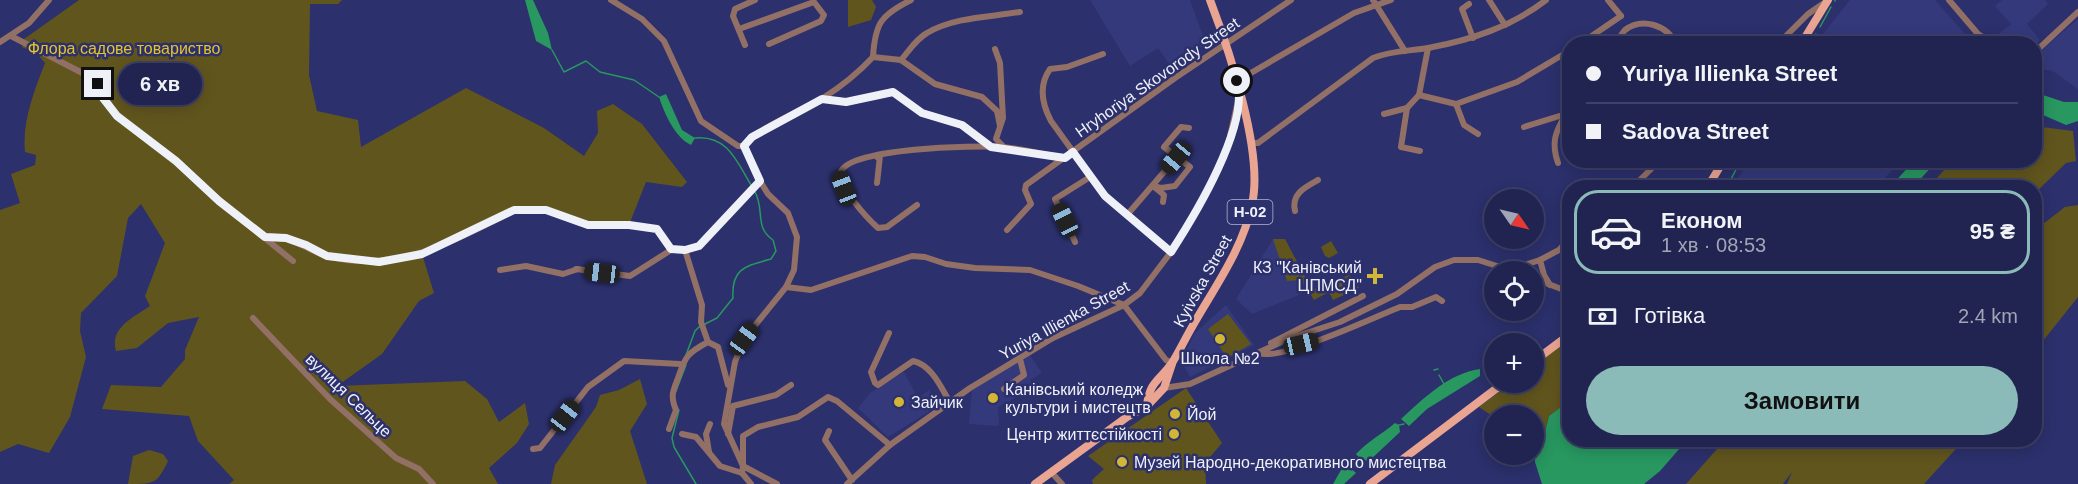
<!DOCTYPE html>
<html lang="uk">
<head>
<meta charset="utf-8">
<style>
  :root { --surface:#212451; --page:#2d305b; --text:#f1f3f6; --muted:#a2a4b7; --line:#3e4168; --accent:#8bbbb9 }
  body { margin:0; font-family:Arial,sans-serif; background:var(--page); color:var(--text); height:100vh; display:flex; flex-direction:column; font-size:22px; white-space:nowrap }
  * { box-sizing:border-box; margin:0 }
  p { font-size:20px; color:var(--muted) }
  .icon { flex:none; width:33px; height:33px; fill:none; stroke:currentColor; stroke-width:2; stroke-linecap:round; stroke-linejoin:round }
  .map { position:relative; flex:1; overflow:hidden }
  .side { position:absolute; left:1562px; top:180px; width:480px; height:267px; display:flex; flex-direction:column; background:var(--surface); border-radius:24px; box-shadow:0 3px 15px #0003,0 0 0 2px var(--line) }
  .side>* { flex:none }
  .top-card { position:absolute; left:1562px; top:36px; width:480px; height:132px; border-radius:24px; box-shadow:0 3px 15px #0003,0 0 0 2px var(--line); display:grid; align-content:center; height:132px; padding:0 24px; background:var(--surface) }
  .needle { width:39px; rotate:124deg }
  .buttons { position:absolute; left:1484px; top:189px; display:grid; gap:12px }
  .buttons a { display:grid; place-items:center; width:60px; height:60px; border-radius:50%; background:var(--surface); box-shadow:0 3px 15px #0003,0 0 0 2px var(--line); font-size:30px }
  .end { position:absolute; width:27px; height:27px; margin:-14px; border:8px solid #eff1f8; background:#111; box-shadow:0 0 0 3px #111 }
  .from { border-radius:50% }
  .bubble { position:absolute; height:42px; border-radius:21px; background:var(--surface); box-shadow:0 3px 15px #0003,0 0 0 2px var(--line); font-size:20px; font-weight:700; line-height:42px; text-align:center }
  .car { position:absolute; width:18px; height:36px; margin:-18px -9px; border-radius:8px; box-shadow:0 0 4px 2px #0007; background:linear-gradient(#222 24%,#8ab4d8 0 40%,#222 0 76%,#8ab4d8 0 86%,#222 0) }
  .top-card b { display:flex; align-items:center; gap:21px; height:57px; font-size:22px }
  .top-card b+b { border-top:2px solid var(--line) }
  .top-card i { width:15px; height:15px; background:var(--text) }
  ul { padding:10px 0 0; list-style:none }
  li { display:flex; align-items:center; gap:18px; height:84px; margin:0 12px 9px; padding:0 12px; border:3px solid var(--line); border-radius:24px }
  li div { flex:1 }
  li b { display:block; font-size:22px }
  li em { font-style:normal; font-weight:700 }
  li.current { border-color:var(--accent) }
  li>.icon { width:54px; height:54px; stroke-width:1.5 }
  .pay { display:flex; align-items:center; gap:15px; height:66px; padding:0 24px; font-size:22px }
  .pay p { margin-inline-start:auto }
  .action { display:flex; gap:12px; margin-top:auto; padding:12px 24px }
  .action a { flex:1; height:69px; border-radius:36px; background:var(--accent); color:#111; font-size:24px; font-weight:700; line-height:69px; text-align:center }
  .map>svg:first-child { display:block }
  .built { fill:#34397c }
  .green { fill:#61551e }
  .water { fill:#289760 }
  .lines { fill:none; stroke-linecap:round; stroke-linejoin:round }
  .stream { stroke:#289760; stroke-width:1.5 }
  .minor { stroke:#927066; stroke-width:6 }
  .major { stroke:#eaa592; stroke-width:8 }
  .route { stroke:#eff1f8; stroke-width:8 }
  .poi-dot { fill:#d2b635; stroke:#2c306c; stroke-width:2 }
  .labels { text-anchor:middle; stroke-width:5; stroke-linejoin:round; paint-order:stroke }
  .shield { fill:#2c306c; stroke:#b4b7ce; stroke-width:1.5 }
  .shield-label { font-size:15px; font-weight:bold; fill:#eff1f8 }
  .park-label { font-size:16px; fill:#e4c42a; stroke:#2c306c }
  .street-label { font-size:16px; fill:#eff1f8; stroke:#2c306c }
  .poi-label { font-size:16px; fill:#eff1f8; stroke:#2c306c; text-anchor:start }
</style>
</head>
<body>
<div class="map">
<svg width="2078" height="484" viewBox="0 0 2078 484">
  <rect width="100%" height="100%" fill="#2c306c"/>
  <g class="built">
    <path d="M1090,0H1190L1206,44L1172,68L1158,48L1130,66Z"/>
    <path d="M1850,0H1935L1964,33L1951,43H1816Z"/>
    <path d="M2002,0H2045L2048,4L2027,24L2040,40L2034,46V44L2001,43L1995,37L2011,24L1995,6Z"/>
    <path d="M2078,19V89L2051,70H2034V57Z"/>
    <path d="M1749,161H1891L1894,169L1875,187H1736L1734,185Z"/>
    <path d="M1273,239H1285L1311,290L1252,314L1236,299Z"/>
    <path d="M1226,305L1254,345L1190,377L1181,361L1195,333Z"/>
    <path d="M1029,354L1042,373L1030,380L1032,389L998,407L999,426L969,424L972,389Z"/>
    <path d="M904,372L918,398L929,390L938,406L888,437L858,408L870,393Z"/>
  </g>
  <g class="green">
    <path d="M79,0H342L338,4H310L309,75L317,111L358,120L361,147L466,88L544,128L584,156L598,133L597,111L613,104L642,124L687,182L682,187L646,182L629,225H588L546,210L514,211L422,254L434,293L419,301L382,354L337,386L465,381L487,399L499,422L525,403L529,424L517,443L489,468L498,484H229L234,480L198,441L189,416L102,409L111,385L161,387L185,359V350L199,317L168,323L137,348L116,351C109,328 134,317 150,306L145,296L165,243L141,204L128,218L117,276L81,313L80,331L86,357L70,417L49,453L18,444L0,452V210L20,203L11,174L35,165L36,155L25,152C22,122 34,91 45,63L37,54L22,47L24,39Z"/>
    <path d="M848,0H872L876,7L871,20L848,27Z"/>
    <path d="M2034,126L2073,131L2076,161L2066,163L2034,194V188L1929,187L1952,161L2034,160Z"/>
    <path d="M2078,205V297L2034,352V231L2065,207Z"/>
    <path d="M1273,239H1285L1312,290L1349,275L1359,288L1333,300L1329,292L1314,300L1301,280L1287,281Z"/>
    <path d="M1331,241L1338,253L1329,258L1325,256L1321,247Z"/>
    <path d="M1228,314L1251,344L1227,358L1208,329Z"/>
    <path d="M1569,340V401L1549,416L1545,432L1534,442L1533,416L1494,417L1479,407L1511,383L1533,382V366Z"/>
    <path d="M640,379L647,404L630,431L647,484H551L555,465L596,407L600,395L619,390Z"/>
    <path d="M1186,388L1222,443L1205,463L1206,484H1093L1092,480L1104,469L1088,456Z"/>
    <path d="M1725,440H1814L1815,444L1817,440H1964L1924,484H1787L1792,472L1783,484H1686Z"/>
    <path d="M149,450L163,454L168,461C157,484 154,484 128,484L133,456Z"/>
  </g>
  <g class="water">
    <path d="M525,0H533L548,33L552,50L536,41Z"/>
    <path d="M2034,92L2064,102H2078V121L2066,125L2034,111Z"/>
    <path d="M666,94L682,130L695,138L691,145C675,137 665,115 659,97Z"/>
    <path d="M1914,161H1937L1913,187H1890Z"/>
    <path d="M1480,369V376L1427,409L1409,426L1401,419C1423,399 1449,373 1480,369Z"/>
    <path d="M1569,401V440H1687L1660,471L1644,484H1542L1535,462L1534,442L1545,432L1549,416Z"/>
    <path d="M1395,423L1399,425L1400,432L1369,461L1360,459L1356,454C1368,441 1382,434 1395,423Z"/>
    <path d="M1345,463L1356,473L1344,484H1333Z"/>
  </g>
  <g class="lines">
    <g class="stream">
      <path d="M1835,1V0"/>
      <path d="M1820,27L1831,7"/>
      <path d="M1810,43L1816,34"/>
      <path d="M552,50L564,72L586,61L600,72L634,80L659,97"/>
      <path d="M695,138C728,135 737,162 751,185"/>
      <path d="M1730,181L1741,160"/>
      <path d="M1725,188L1726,186"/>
      <path d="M705,324L717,318L733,298C731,268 746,266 771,259L776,251L773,240C754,227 765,210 755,192"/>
      <path d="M686,355L695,331L701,325"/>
      <path d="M1434,370L1438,369"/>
      <path d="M1439,375L1444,384"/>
      <path d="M676,391L686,365"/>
      <path d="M679,410L672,438L674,447L696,484"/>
      <path d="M1399,425L1404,424"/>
      <path d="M1353,467L1360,459"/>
    </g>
    <g class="minor">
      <path d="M611,0L642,19L664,41L701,121L738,146H744L760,181L768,194L788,213L797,237L794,270L786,287L744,339L735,362L724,424L743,466L742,473L751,484"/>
      <path d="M1373,0L1405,51"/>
      <path d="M1489,0L1505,25"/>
      <path d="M1608,0L1621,16"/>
      <path d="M1949,0L1978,34L1994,44"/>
      <path d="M1469,4L1462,9L1473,38"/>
      <path d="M739,29L814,2L824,15L821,21L769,44"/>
      <path d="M11,36L92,78L117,116L176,161L219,201L293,261"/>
      <path d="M0,42L29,23L49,0"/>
      <path d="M1616,42C1619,39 1622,33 1625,30C1642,17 1668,25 1675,44"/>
      <path d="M1580,44L1621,16"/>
      <path d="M1778,44L1808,14L1827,1"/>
      <path d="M745,45L733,16L735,9L755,0"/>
      <path d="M995,49L1000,63L1003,118L996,139L1004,147"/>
      <path d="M2034,53L2078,12"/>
      <path d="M1103,54L1067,67L1050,69C1038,86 1042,104 1051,121L1105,196L1171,252"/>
      <path d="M873,57C875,23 881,15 911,0"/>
      <path d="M901,60C909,51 916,39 927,33C954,17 990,17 1020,12"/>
      <path d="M1237,81L1354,13L1391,0"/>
      <path d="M1419,95L1456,104"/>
      <path d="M822,99L846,102L893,92L922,113L962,125L991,147"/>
      <path d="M1456,104L1517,82L1569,51"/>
      <path d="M1456,104L1464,125L1478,134"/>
      <path d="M1407,108L1401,147L1420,151"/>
      <path d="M1384,114L1407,108L1419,95L1428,48"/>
      <path d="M1524,127L1566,114L1569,111"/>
      <path d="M1251,143H1258L1373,58C1390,51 1409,51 1428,48C1471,40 1511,27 1546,0"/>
      <path d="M744,146C765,123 797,114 823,98C842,86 858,73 873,57L901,60L935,84L982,97L997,111L1000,126"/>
      <path d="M1558,163C1551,143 1555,132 1566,114"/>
      <path d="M877,183L880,156L878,158"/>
      <path d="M1632,188L1660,160"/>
      <path d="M1163,202L1164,195L1153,186L1161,188L1175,186L1190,167L1164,147L1181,127L1189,128"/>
      <path d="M917,205L887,227L878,228C868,219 836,185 841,172C848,148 976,145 1001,147C1021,148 1043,155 1064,158"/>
      <path d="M1295,211C1291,194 1305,187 1318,180"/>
      <path d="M1127,215L1176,158"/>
      <path d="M1007,230L1031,204L1025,190L1026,185L1175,78L1291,0"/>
      <path d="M265,237C290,233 308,252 330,257C400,273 454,240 514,211L546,210L588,225H629L657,229L671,250"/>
      <path d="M1075,242L1055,199L1090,177"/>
      <path d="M671,250H685L702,305L701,322L708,342L718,347L728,385"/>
      <path d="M685,250L699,246L760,181"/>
      <path d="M576,269L630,276L671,250"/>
      <path d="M1512,269L1540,260"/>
      <path d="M500,270L526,266L563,274L578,269"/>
      <path d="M1533,278L1569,292"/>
      <path d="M1550,285L1544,275L1540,260L1559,250L1569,239"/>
      <path d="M786,287L811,290L912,256L925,257L946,264L975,268L1030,270L1078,286L1124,305L1166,360L1172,363"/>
      <path d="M253,318L330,399L396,458L419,469L433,484"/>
      <path d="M889,333L871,372L875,383L878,385L913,361C931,365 940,385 948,399"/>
      <path d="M1271,343L1363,296"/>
      <path d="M1261,352L1259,353C1279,362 1375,317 1400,307H1412L1436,297L1442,301"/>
      <path d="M1164,388L1190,384L1288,339L1340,322L1397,294L1435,267L1454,260H1478L1516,272"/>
      <path d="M1004,389L1024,375L1020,359"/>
      <path d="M669,429L676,410C670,396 673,391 678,378C685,357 687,353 708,342"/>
      <path d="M829,431L825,440L852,480"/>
      <path d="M682,434L696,437L720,466L742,473"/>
      <path d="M728,434L733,406L776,395L791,385"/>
      <path d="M533,449L540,448L588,387L624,361L680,364"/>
      <path d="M709,452L706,434L710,424"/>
      <path d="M1051,472L1062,484"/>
      <path d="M777,484L743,466V436L758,427L798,417L828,397L837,401L890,445"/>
      <path d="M847,484L890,445L970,388L1053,338L1124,305L1140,293L1171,252L1206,194L1228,145L1240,92"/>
    </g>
    <g class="major">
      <path d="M1801,44L1828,0"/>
      <path d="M1707,188L1724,160"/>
      <path d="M1533,362L1569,335"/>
      <path d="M1147,405C1150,381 1159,381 1172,363C1179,352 1185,339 1192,327C1214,288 1243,249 1252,204C1264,153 1229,50 1210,0"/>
      <path d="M1035,484L1127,417L1146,407L1164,388L1172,364"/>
      <path d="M1370,484L1505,382"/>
    </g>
  </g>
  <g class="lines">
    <path class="route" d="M98,84L103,98L117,116L176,161L219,201L265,237L286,238L306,245L327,256L379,262L422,254L514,210H546L588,225H629L657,229L671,249L685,250L699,246L760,181L744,146L752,137L822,99L846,102L893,92L922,113L962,125L991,147L1065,158L1073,152L1105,196L1171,252C1195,215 1250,125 1237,81"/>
  </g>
  <g class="poi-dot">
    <path d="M1372 267h6v6h6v6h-6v6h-6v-6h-6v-6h6z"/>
    <circle cx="1220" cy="339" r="6"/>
    <circle cx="993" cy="398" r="6"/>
    <circle cx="899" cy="402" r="6"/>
    <circle cx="1175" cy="414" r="6"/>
    <circle cx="1174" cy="434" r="6"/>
    <circle cx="1122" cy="462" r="6"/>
  </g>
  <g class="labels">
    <rect class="shield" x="1227.5" y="200" width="45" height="24" rx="4.5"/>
    <g class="shield-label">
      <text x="1250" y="217">Н-02</text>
    </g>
    <g class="park-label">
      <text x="124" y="54">Флора садове товариство</text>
    </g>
    <g class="street-label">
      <text transform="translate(1157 77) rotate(-35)" y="6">Hryhoriya Skovorody Street</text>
      <text transform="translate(1202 281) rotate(-61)" y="6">Kyivska Street</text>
      <text transform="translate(1064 320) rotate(-29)" y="6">Yuriya Illienka Street</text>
      <text transform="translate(349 395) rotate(44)" y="6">вулиця Сельце</text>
    </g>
    <g class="poi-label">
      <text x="1362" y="273" text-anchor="end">КЗ "Канівський<tspan x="1362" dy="18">ЦПМСД"</tspan></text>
      <text x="1220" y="364" text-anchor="middle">Школа №2</text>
      <text x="1005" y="395">Канівський коледж<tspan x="1005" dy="18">культури і мистецтв</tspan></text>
      <text x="911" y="408">Зайчик</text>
      <text x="1187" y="420">Йой</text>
      <text x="1162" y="440" text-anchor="end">Центр життєстійкості</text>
      <text x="1134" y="468">Музей Народно-декоративного мистецтва</text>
    </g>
  </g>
</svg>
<div class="buttons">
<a><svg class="needle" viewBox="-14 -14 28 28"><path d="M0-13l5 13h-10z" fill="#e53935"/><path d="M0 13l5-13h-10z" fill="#a2a4b7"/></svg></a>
<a><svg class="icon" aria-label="locate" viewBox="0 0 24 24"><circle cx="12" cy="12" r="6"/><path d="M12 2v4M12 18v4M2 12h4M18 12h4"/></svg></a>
<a>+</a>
<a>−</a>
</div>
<i class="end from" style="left:1237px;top:81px"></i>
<i class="end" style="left:98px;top:84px"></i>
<div class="bubble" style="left:118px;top:63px;width:84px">6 хв</div>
<i class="car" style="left:1176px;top:158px;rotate:220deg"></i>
<i class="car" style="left:844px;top:188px;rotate:339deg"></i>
<i class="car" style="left:1065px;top:220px;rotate:334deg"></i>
<i class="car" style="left:602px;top:273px;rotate:277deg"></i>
<i class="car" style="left:744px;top:339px;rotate:36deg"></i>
<i class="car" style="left:1301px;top:344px;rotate:77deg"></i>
<i class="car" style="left:565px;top:416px;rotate:38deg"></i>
<div class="top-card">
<b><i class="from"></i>Yuriya Illienka Street</b>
<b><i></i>Sadova Street</b>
</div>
<section class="side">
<ul>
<li class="current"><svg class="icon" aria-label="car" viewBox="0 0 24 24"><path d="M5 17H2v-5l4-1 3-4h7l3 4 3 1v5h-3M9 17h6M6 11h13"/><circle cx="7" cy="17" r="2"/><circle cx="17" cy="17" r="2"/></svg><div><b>Економ</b><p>1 хв · 08:53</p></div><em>95 ₴</em></li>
</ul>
<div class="pay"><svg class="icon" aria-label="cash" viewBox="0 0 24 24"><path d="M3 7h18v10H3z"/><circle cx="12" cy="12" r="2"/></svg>Готівка<p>2.4 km</p></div>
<div class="action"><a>Замовити</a></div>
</section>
</div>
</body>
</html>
